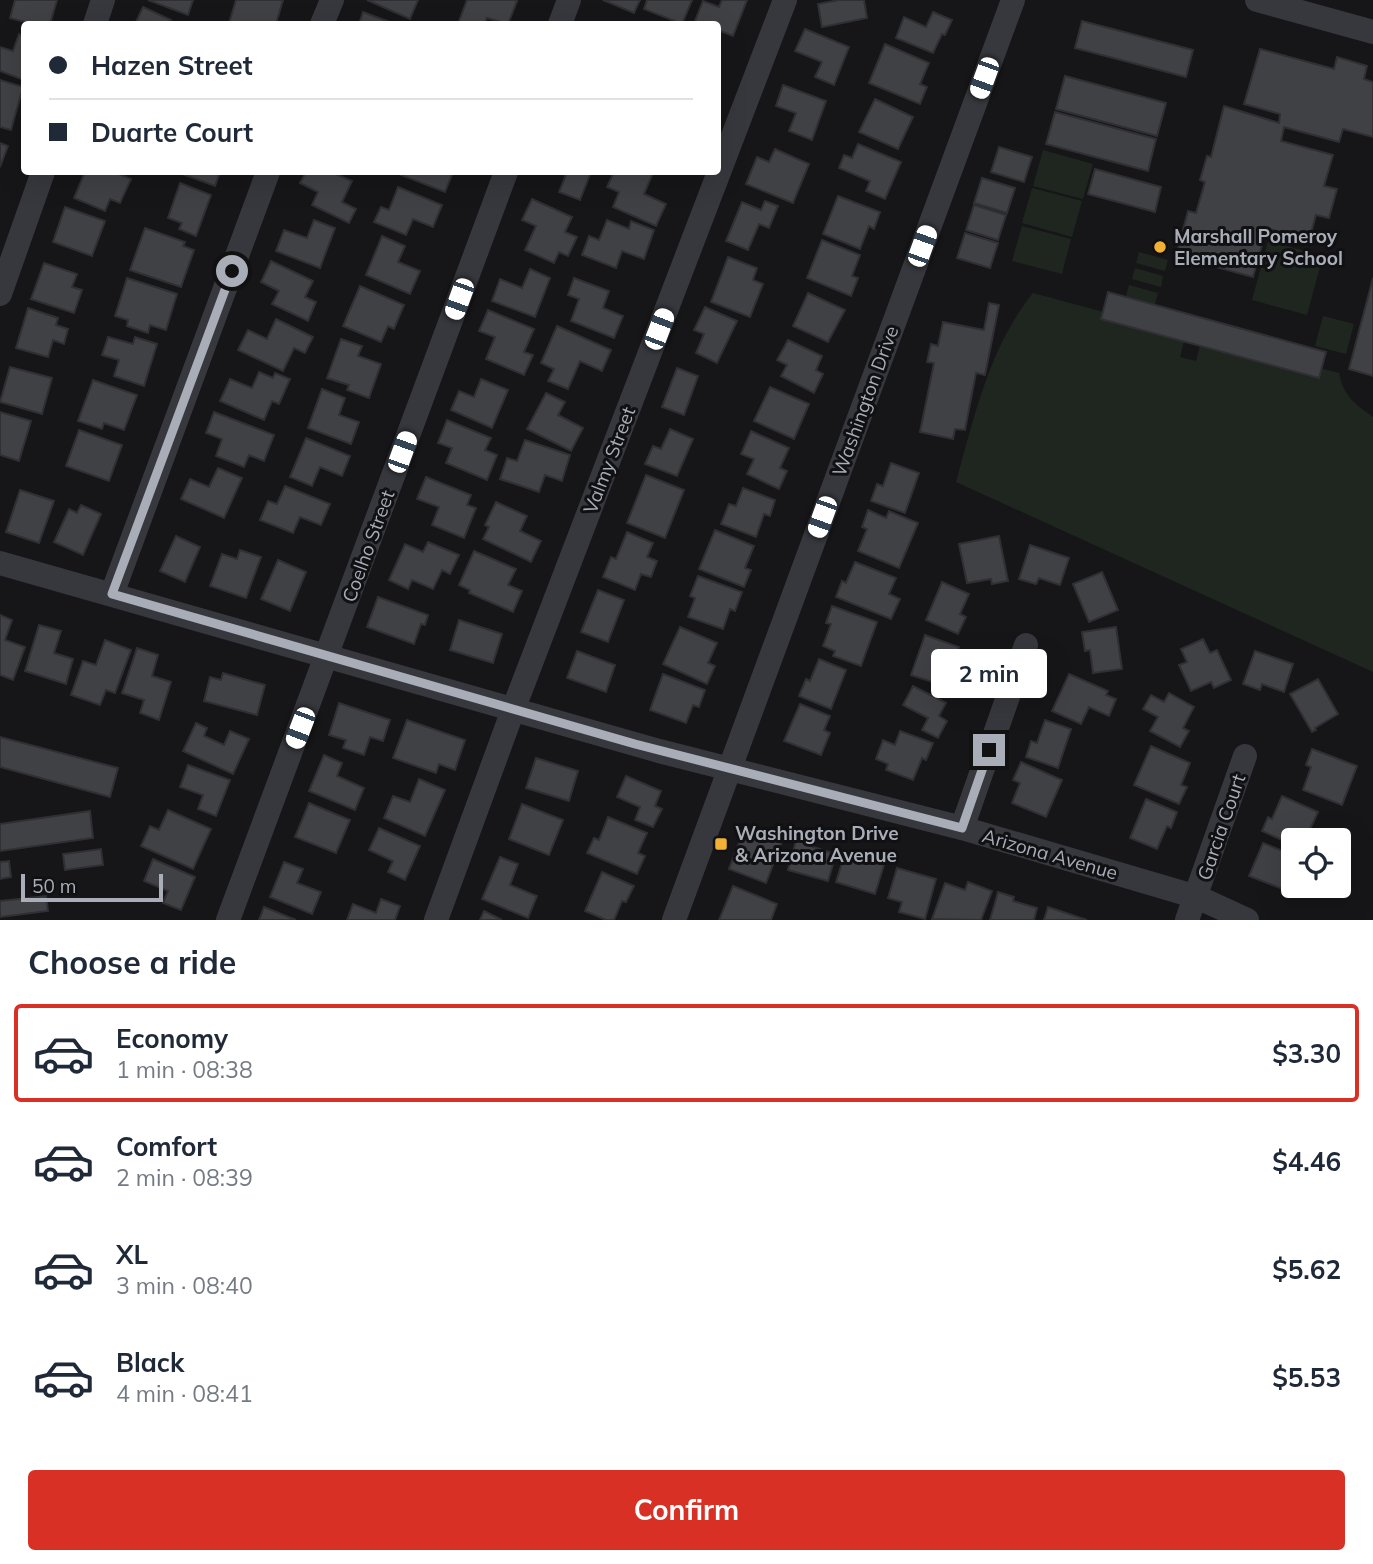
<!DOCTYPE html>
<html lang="en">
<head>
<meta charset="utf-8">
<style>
  :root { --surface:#fff; --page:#f2f2f3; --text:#1f2937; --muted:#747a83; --line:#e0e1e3; --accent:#d93025 }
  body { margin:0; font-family:Mulish,sans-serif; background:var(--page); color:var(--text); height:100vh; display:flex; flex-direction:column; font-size:26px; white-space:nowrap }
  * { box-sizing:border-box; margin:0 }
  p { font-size:23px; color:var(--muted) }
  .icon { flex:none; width:38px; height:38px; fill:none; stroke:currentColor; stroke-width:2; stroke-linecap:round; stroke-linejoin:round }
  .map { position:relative; height:920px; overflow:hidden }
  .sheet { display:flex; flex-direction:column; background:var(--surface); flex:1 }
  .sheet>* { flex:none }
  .hud { position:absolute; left:21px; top:21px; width:700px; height:154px; border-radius:7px; box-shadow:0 7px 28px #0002; display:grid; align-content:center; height:154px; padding:0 28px; background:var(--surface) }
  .controls { position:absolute; left:1281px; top:828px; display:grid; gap:14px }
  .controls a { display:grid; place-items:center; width:70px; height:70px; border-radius:7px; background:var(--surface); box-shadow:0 7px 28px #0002; font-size:35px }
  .scale { position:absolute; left:21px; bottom:18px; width:142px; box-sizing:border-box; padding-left:7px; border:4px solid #a8adb8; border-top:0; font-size:19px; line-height:24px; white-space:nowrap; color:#a8adb8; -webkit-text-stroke:5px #111113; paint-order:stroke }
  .end { position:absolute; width:32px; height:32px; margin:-16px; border:9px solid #a8adb8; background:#111; box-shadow:0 0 0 4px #111 }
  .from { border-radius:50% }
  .bubble { position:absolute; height:49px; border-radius:7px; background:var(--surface); box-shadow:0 7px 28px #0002; font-size:23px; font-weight:700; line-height:49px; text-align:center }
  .car { position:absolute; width:21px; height:42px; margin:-21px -10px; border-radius:9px; box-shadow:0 0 5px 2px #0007; background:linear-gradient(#fff 24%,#345 0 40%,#fff 0 76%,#345 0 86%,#fff 0) }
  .hud b { display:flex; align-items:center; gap:24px; height:66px; font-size:26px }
  .hud b+b { border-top:2px solid var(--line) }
  .hud i { width:18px; height:18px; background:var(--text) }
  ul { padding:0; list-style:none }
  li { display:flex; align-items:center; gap:21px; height:98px; margin:0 14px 10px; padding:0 14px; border:4px solid transparent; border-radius:7px }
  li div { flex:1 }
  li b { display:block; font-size:26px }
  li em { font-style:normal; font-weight:700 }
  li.active { border-color:var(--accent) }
  li>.icon { width:63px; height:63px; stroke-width:1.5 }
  h2 { padding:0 28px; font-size:32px; line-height:84px }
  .primary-button { display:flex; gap:14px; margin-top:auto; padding:14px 28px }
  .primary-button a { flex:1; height:80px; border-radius:7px; background:var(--accent); color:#fff; font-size:28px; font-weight:700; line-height:80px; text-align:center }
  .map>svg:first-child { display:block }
  .green { fill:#1e261f }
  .building { fill:#404145; stroke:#303034; stroke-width:2 }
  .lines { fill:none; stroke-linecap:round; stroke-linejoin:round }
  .minor { stroke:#37383d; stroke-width:24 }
  .route { stroke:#a8adb8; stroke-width:9 }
  .poi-dot { fill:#f2b134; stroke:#111113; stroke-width:2.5 }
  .labels { text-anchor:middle; stroke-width:6; stroke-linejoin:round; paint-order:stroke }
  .poi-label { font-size:19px; font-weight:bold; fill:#a8adb8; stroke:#111113; text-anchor:start }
  .street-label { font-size:19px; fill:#a8adb8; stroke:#111113 }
</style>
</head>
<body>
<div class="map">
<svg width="1373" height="920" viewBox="0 0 1373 920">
  <rect width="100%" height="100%" fill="#161618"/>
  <g class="green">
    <path d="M1043,150L1093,164L1083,199L1033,186Z"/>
    <path d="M1032,188L1082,201L1072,237L1022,223Z"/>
    <path d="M1022,226L1071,239L1062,274L1012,261Z"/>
    <path d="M1268,241L1323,256L1307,315L1252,300Z"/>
    <path d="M1139,252L1168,260L1165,271L1136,263Z"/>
    <path d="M1135,268L1163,276L1161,287L1132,279Z"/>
    <path d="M1129,285L1158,293L1155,304L1126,296Z"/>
    <path d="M1033,293L1186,334L1180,357L1196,361L1202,338L1339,373C1344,397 1354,403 1373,417V672L956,482C974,418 989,347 1033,293Z"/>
    <path d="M1323,316L1354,324L1346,354L1315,346Z"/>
  </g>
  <g class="building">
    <path d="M15,0H57L50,24H33L10,18Z"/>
    <path d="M148,0H193L188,15Z"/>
    <path d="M236,0H283L276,24H233L229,23Z"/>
    <path d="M367,0H418L410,19Z"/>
    <path d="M467,0H514L517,1L508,24L487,18L484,24H458Z"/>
    <path d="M603,0H640L634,13Z"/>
    <path d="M647,0H692L682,24L644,9Z"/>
    <path d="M722,0H747L733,36L718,30V24H703L695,21L703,1L719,7Z"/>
    <path d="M839,0H864L867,18L822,27L818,4Z"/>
    <path d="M143,7L171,20L169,24H135Z"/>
    <path d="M363,12L395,24H359Z"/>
    <path d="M933,12L952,20L945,35L942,34L933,53L896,38L904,17L926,27Z"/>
    <path d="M1082,21L1193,50L1186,77L1075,48Z"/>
    <path d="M805,29L849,47L834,85L815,77L822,62L795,51Z"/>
    <path d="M19,34L24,37V80L0,71V47L13,51Z"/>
    <path d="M885,44L929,63L920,84L927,87L920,104L869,83Z"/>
    <path d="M1260,49L1334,69L1337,57L1367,66L1364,79L1373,82V137L1343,129L1339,142L1284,127L1281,141L1333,155L1324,186L1337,189L1329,218L1316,215L1309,240L1263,227L1261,233L1265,234L1253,277L1176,256L1188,211L1196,213L1205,182L1200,180L1207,156L1211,157L1224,106L1279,123L1280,114L1244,104Z"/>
    <path d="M1065,76L1166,103L1157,136L1056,109Z"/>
    <path d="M0,80L23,87L11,130L0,127Z"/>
    <path d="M783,85L826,101L812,140L789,131L796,113L776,106Z"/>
    <path d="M875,99L913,117L898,149L859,132Z"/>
    <path d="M1055,112L1156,139L1148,171L1046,144Z"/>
    <path d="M0,143L8,146L0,167Z"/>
    <path d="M858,144L901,162L885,199L866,191L870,181L839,168L844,155L852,158Z"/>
    <path d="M999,147L1032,157L1024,182L991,172Z"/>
    <path d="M775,149L809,164L793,203L746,184L757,157L769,162Z"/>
    <path d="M1095,169L1161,187L1155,212L1088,194Z"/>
    <path d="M85,172H117L116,173L131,179L120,203L110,199L105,211L74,198Z"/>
    <path d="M177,172H220L215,186Z"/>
    <path d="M306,172H331L352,181L342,202L356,209L349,223L312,205L318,192L300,183Z"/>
    <path d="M402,172H453L445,192L401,175Z"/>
    <path d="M557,172H591L580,200L559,192L566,175Z"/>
    <path d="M614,172L653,173L644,194L666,204L656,226L613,207L619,192L607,187Z"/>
    <path d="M982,178L1015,188L1007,213L974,203Z"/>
    <path d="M180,183L211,195L196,236L179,229L182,223L168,218Z"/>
    <path d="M398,187L442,205L433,227L413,219L406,235L374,222L381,207L389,210Z"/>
    <path d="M838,196L880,212L874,229L869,226L860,249L823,234Z"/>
    <path d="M532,199L572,217L565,232L577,237L568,256L559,252L554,263L525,250L536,226L522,220Z"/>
    <path d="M765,201L778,206L769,228L759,224L748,250L726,241L742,202L761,210Z"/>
    <path d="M974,205L1006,215L998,240L966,230Z"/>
    <path d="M65,207L105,221L92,256L53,242Z"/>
    <path d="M314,220L335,228L320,268L276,251L284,230L307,238Z"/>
    <path d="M607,220L629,229L631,221L654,230L644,259L622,251L616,268L582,255L589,236L599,240Z"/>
    <path d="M145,228L185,242L183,246L194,250L181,287L130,270Z"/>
    <path d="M965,233L998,243L990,268L957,258Z"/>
    <path d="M382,236L405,246L398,262L420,271L410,294L366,275Z"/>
    <path d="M822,240L860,255L852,276L858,278L851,296L807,278Z"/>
    <path d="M728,257L757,268L753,280L763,284L750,317L711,302Z"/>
    <path d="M271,261L313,281L305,297L316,302L308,321L272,304L279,291L261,282Z"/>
    <path d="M44,263L77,274L72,287L82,290L74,313L31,299Z"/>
    <path d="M530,269L550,278L535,317L492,301L500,279L522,288Z"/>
    <path d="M127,278L177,294L166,330L150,325L148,333L127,326L128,320L115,316Z"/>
    <path d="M574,278L609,291L603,308L623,316L614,338L571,321L579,299L568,295Z"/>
    <path d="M1373,278V376L1349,369Z"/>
    <path d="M360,286L404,305L394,329L388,326L381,342L343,326Z"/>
    <path d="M1108,292L1326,352L1319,378L1101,319Z"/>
    <path d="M808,293L845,310L828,342L793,326Z"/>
    <path d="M989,303L999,305L985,375L976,373L965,430L955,429L953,439L920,432L934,363L927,362L931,344L938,346L943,322L984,330Z"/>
    <path d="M705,307L737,321L717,363L696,353L704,334L694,330Z"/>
    <path d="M28,308L58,318L56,325L68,329L64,344L53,340L48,357L16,348Z"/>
    <path d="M488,310L534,329L524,352L533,355L524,375L486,359L495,337L479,331Z"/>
    <path d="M276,319L313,337L305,353L294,348L283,371L238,350L248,330L267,339Z"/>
    <path d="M557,326L611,350L602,371L580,361L568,389L548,381L554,369L541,363Z"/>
    <path d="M108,337L133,344L135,337L157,344L144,386L114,376L119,360L102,355Z"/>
    <path d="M341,339L362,346L358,356L381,364L369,398L347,390L349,385L327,378Z"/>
    <path d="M788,340L822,356L816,370L823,374L814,393L781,376L787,365L777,360Z"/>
    <path d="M10,367L52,378L42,414L0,402Z"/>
    <path d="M677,368L698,376L684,415L662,407Z"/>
    <path d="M259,372L273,378L275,373L290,379L279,404L272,401L264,420L220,401L230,379L252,388Z"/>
    <path d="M481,379L508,390L492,428L451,410L459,391L474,397Z"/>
    <path d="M93,380L137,395L124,430L104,423L102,429L78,421Z"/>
    <path d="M770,387L809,404L794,439L754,421Z"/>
    <path d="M322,389L345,398L339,415L359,422L351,444L308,428Z"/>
    <path d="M546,393L565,402L558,415L583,428L571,451L527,429Z"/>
    <path d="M0,412L31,421L19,461L0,455Z"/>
    <path d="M214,412L274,435L264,461L249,455L244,467L216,456L222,439L206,433Z"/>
    <path d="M447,420L491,438L485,450L497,455L487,480L446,463L452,448L438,443Z"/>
    <path d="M670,429L693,439L677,476L645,464L653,446L661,449Z"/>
    <path d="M79,430L122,445L109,481L66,466Z"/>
    <path d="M751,431L789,448L780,468L787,471L779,489L747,474L754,459L741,454Z"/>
    <path d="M306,438L350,456L342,476L320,467L312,486L290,477Z"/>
    <path d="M525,440L570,455L562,481L545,475L539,492L500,479L507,458L517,461Z"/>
    <path d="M891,463L919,473L905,513L871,501L877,484L883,486Z"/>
    <path d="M218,468L242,478L224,518L181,499L190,479L209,487Z"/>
    <path d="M646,475L684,490L665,538L627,523Z"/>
    <path d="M426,477L471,495L467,505L476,508L464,538L432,525L439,507L417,499Z"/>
    <path d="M285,486L330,504L321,525L300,517L293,533L260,520L268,501L277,504Z"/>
    <path d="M743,488L775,500L770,516L764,514L756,537L721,524L729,504L736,506Z"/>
    <path d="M20,490L54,501L39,543L6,532Z"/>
    <path d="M496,502L527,516L520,531L541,541L531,562L483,539L489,527L485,525Z"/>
    <path d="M81,505L101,514L83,555L54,542L69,509L77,513Z"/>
    <path d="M868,510L886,518L889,511L918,523L899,568L858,551L867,529L862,527Z"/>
    <path d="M715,530L754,546L745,568L751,570L744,587L699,569Z"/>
    <path d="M627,532L653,543L647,557L657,561L651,577L641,574L635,590L603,577L611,557L616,559Z"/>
    <path d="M176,536L200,547L185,582L160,571Z"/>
    <path d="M999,536L1008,581L992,584L991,579L967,583L959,544Z"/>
    <path d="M428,542L459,555L450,574L442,570L433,589L412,580L408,589L389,580L405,544L423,552Z"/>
    <path d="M1030,545L1069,558L1060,585L1039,578L1036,584L1019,579Z"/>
    <path d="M240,550L261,557L246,598L210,586L222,554L237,559Z"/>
    <path d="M474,551L516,569L508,585L522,591L513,612L469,593L470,590L459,585Z"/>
    <path d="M278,560L306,572L290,611L261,599Z"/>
    <path d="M855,562L896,578L889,594L900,599L891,619L836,597L842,581L846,583Z"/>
    <path d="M1102,572L1118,610L1089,622L1073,584Z"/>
    <path d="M698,576L742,592L735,611L730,609L723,629L688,617L695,598L690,596Z"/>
    <path d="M942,582L969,594L960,614L966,617L958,634L926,620Z"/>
    <path d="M598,590L624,600L608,642L581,632Z"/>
    <path d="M378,597L428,615L425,625L421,624L414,644L367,627Z"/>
    <path d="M832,606L877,622L861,666L833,656L835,651L823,646L831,624L826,623Z"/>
    <path d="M0,615L12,620L5,640L25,647L13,680L0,675Z"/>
    <path d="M459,620L502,634L493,663L450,650Z"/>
    <path d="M39,625L61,631L54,653L73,659L66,684L25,671Z"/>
    <path d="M680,627L717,643L708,663L715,666L707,684L663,664Z"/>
    <path d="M1116,627L1122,669L1093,673L1090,650L1085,651L1082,632Z"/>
    <path d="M925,635L959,647L953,663L947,661L939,684L911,675Z"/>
    <path d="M1203,639L1210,653L1217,650L1231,680L1214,688L1211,682L1191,691L1179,665L1187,662L1181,649Z"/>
    <path d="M105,640L131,650L115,693L106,690L100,705L71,695L83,661L96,665Z"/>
    <path d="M137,648L158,655L152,676L171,682L159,720L140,713L144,700L122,693Z"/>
    <path d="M577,651L615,665L606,692L567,678Z"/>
    <path d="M1255,651L1293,664L1284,692L1262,684L1260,690L1243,684Z"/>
    <path d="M819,659L846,670L831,709L799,696L806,679L810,681Z"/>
    <path d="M223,673L265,685L257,715L204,701L210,677L221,680Z"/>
    <path d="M663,674L705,690L699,707L693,705L686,723L650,710Z"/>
    <path d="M1069,674L1108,691L1106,695L1116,699L1109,716L1089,707L1081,724L1052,711Z"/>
    <path d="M1318,679L1338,714L1315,728L1316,730L1312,732L1290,694Z"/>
    <path d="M913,686L946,703L939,716L947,721L938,738L922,730L928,718L903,705Z"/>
    <path d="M1169,693L1194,707L1183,728L1189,731L1180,747L1150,731L1158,717L1143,709L1151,695L1164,702Z"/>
    <path d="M339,703L390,720L383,741L370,737L364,755L343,748L346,740L329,735Z"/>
    <path d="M800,704L830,716L824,730L830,733L821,755L784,741Z"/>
    <path d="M407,720L465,740L455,770L439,764L436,773L393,758Z"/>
    <path d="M1045,720L1071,729L1058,768L1026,757L1031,741L1037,743Z"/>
    <path d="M196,723L207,728L204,736L224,745L230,731L249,739L233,774L183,751Z"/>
    <path d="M900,731L933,743L926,760L922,758L913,780L886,770L888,764L876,759L883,740L895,745Z"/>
    <path d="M0,737L118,768L110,797L0,767Z"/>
    <path d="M1151,746L1190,763L1181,785L1187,787L1179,804L1134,785Z"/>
    <path d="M1312,749L1357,766L1342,805L1303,790L1311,767L1306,765Z"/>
    <path d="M324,755L342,763L337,776L364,788L355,810L309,791Z"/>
    <path d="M536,758L578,771L569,801L526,788Z"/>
    <path d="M1021,762L1062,780L1046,817L1012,803L1020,783L1013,780Z"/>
    <path d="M188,765L230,780L216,816L198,809L203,795L180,787Z"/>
    <path d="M626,776L661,791L655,806L662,809L653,827L635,820L640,807L617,797Z"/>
    <path d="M419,779L445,790L425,836L384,818L393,796L410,802Z"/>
    <path d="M1282,796L1318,812L1305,840H1293V845L1262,831L1268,817L1272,819Z"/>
    <path d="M1146,799L1177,812L1171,828L1167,826L1157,849L1130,838Z"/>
    <path d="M309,803L350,820L336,853L295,837Z"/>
    <path d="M522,804L563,820L549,855L509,839Z"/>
    <path d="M168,810L211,829L193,869L141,846L150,826L159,830Z"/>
    <path d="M90,811L93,838L0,851V824Z"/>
    <path d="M608,817L647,833L638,853L645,856L637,874L587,853L594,838L599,840Z"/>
    <path d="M745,827L766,834L768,830L784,836L766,883L729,869Z"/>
    <path d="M379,828L420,846L405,880L388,872L393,861L369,850Z"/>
    <path d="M797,837L815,842L813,847L836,854L828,881L788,870Z"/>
    <path d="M1263,843L1293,855V879L1288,891L1249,876Z"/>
    <path d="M101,849L103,865L65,870L63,854Z"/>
    <path d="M845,853L884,865L875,894L836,882Z"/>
    <path d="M500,857L518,864L510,885L537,896L528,918L482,899Z"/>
    <path d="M153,859L195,877L181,910L163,903L168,891L144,881Z"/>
    <path d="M9,861L11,877L0,879V862Z"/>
    <path d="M284,862L303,869L297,883L321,892L312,914L270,897Z"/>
    <path d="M897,868L936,879L925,919L899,912L902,902L888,898Z"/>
    <path d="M602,872L634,886L626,902L622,901L614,920H606L585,911Z"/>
    <path d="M968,882L992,891L981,920L932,919L945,883L965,890Z"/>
    <path d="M733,886L777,904L771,920H719Z"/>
    <path d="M998,892L1014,897L1013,901L1037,908L1034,920H990Z"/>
    <path d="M46,896L48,911L0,917V901Z"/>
    <path d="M381,899L400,906L395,920H347L353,904L376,913Z"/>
    <path d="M264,907L296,920H259Z"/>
    <path d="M1048,907L1087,920H1044Z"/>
    <path d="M484,911L502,920H480Z"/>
  </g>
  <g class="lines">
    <g class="minor">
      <path d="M1257,0L1373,32"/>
      <path d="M95,24L103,0"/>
      <path d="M322,24L332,0"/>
      <path d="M560,24L569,0"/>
      <path d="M0,294L43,172"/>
      <path d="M0,563L659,751L962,828L1197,897L1247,920"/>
      <path d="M112,594L268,172"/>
      <path d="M962,828L1026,645"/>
      <path d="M228,920L506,172"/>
      <path d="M436,920L513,710L785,0"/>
      <path d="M674,920L1013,0"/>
      <path d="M1187,920L1245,756"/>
    </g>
  </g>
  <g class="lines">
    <path class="route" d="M232,271L112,594L635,744L962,828L989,750"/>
  </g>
  <g class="poi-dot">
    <circle cx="1160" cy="247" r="7"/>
    <rect x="714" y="837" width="14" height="14" rx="3.5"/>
  </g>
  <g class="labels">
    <g class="poi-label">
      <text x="1174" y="243">Marshall Pomeroy<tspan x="1174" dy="22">Elementary School</tspan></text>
      <text x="735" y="840">Washington Drive<tspan x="735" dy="22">&amp; Arizona Avenue</tspan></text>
    </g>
    <g class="street-label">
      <text transform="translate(865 401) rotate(-70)" y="7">Washington Drive</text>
      <text transform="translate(609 460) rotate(-69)" y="7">Valmy Street</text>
      <text transform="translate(368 546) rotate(-70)" y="7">Coelho Street</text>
      <text transform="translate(1221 827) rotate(-71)" y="7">Garcia Court</text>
      <text transform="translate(1050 854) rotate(16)" y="7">Arizona Avenue</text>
    </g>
  </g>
</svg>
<div class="controls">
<a><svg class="icon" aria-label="locate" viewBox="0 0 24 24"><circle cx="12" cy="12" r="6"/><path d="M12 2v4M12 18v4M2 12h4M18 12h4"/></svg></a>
</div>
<div class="scale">50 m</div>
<i class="end from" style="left:232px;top:271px"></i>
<i class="end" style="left:989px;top:750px"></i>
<div class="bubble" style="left:931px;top:649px;width:116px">2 min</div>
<i class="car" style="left:984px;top:78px;rotate:200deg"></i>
<i class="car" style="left:922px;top:246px;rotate:20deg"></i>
<i class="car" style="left:459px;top:299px;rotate:200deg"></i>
<i class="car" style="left:659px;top:329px;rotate:21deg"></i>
<i class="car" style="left:402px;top:452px;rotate:20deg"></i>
<i class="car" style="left:822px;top:517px;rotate:200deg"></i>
<i class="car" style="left:300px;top:728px;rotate:201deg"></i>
<div class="hud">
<b><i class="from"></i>Hazen Street</b>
<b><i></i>Duarte Court</b>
</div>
</div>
<section class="sheet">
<h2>Choose a ride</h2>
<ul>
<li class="active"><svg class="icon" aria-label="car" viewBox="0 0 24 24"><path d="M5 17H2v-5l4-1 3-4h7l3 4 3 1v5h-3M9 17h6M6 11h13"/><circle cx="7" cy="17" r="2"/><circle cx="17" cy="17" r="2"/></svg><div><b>Economy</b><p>1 min · 08:38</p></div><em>$3.30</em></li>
<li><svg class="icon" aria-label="car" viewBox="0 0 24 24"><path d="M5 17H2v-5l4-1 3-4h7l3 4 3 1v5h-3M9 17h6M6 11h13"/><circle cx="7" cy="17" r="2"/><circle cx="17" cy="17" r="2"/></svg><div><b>Comfort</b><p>2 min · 08:39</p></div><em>$4.46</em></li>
<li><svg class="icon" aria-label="car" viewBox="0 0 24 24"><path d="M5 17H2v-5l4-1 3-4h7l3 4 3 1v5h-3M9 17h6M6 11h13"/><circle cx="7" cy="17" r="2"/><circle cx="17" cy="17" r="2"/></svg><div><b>XL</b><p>3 min · 08:40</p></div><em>$5.62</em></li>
<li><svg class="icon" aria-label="car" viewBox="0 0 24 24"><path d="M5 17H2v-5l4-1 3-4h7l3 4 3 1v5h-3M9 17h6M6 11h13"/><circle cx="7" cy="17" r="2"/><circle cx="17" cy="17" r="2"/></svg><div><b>Black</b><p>4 min · 08:41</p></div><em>$5.53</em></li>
</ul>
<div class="primary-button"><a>Confirm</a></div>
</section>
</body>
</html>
